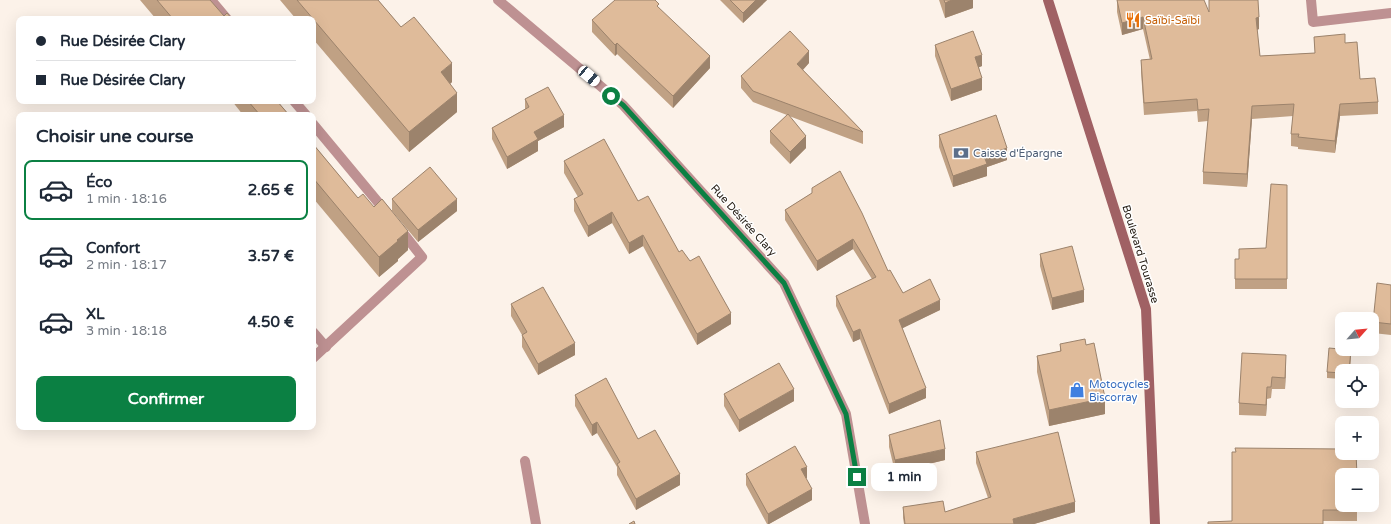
<!DOCTYPE html>
<html lang="fr">
<head>
<meta charset="utf-8">
<style>
  :root { --surface:#fff; --page:#f6f6f7; --text:#1f2937; --muted:#747a83; --line:#e0e1e3; --accent:#0b8043 }
  body { margin:0; font-family:"Varela Round",sans-serif; background:var(--page); color:var(--text); height:100vh; display:flex; flex-direction:column; font-size:15px; white-space:nowrap }
  * { box-sizing:border-box; margin:0 }
  p { font-size:13px; color:var(--muted) }
  .icon { flex:none; width:22px; height:22px; fill:none; stroke:currentColor; stroke-width:2; stroke-linecap:round; stroke-linejoin:round }
  .map { position:relative; flex:1; overflow:hidden }
  .panel { position:absolute; left:16px; top:112px; width:300px; height:318px; display:flex; flex-direction:column; background:var(--surface); border-radius:8px; box-shadow:0 4px 16px #0002 }
  .panel>* { flex:none }
  .hud { position:absolute; left:16px; top:16px; width:300px; height:88px; border-radius:8px; box-shadow:0 4px 16px #0002; display:grid; align-content:center; height:88px; padding:0 20px; background:var(--surface) }
  .needle { width:26px; rotate:63deg }
  .tools { position:absolute; left:1335px; top:312px; display:grid; gap:8px }
  .tools a { display:grid; place-items:center; width:44px; height:44px; border-radius:8px; background:var(--surface); box-shadow:0 4px 16px #0002; font-size:20px }
  .end { position:absolute; width:18px; height:18px; margin:-9px; border:5px solid #0b8043; background:#fff; box-shadow:0 0 0 2px #fff }
  .from { border-radius:50% }
  .bubble { position:absolute; height:28px; border-radius:8px; background:var(--surface); box-shadow:0 4px 16px #0002; font-size:13px; font-weight:700; line-height:28px; text-align:center }
  .car { position:absolute; width:12px; height:24px; margin:-12px -6px; border-radius:5px; box-shadow:0 0 3px 1px #0007; background:linear-gradient(#fff 24%,#345 0 40%,#fff 0 76%,#345 0 86%,#fff 0) }
  .hud b { display:flex; align-items:center; gap:14px; height:38px; font-size:15px }
  .hud b+b { border-top:1px solid var(--line) }
  .hud i { width:10px; height:10px; background:var(--text) }
  ul { padding:0; list-style:none }
  li { display:flex; align-items:center; gap:12px; height:60px; margin:0 8px 6px; padding:0 12px; border:2px solid transparent; border-radius:8px }
  li div { flex:1 }
  li b { display:block; font-size:15px }
  li em { font-style:normal; font-weight:700 }
  li.on { border-color:var(--accent) }
  li>.icon { width:36px; height:36px; stroke-width:1.5 }
  h2 { padding:0 20px; font-size:18px; line-height:48px }
  .cta { display:flex; gap:8px; margin-top:auto; padding:8px 20px }
  .cta a { flex:1; height:46px; border-radius:8px; background:var(--accent); color:#fff; font-size:16px; font-weight:700; line-height:46px; text-align:center }
  .map>svg:first-child { display:block }
  .lines { fill:none; stroke-linecap:round; stroke-linejoin:round }
  .lane { stroke:#be9192; stroke-width:10 }
  .street { stroke:#be9192; stroke-width:10 }
  .secondary { stroke:#a06164; stroke-width:10 }
  .wall { fill:#c0a184 }
  .shaded-wall { fill:#9c836c }
  .building { fill:#dfbb9a; stroke:#9c836c }
  .route { stroke:#0b8043; stroke-width:5 }
  .labels { text-anchor:middle; stroke-width:3; stroke-linejoin:round; paint-order:stroke }
  .food-label { font-size:11px; fill:#c56008; stroke:#fff; text-anchor:start }
  .service-label { font-size:11px; fill:#4e5e75; stroke:#fff; text-anchor:start }
  .street-label { font-size:11px; fill:#231b12; stroke:#fff }
  .shop-label { font-size:11px; fill:#366cbe; stroke:#fff; text-anchor:start }
</style>
</head>
<body>
<div class="map">
<svg width="1391" height="524" viewBox="0 0 1391 524">
  <rect width="100%" height="100%" fill="#fcf2e9"/>
  <g class="lines">
    <g class="lane">
      <path d="M211,0L227,19"/>
      <path d="M294,101L306,115"/>
      <path d="M313,124L387,213"/>
      <path d="M313,332L326,347"/>
      <path d="M313,358L422,257L400,229"/>
    </g>
    <g class="street">
      <path d="M498,0L623,105L784,283L846,414L865,524"/>
      <path d="M1311,0L1313,22L1391,13"/>
      <path d="M525,461L536,524"/>
    </g>
    <path class="secondary" d="M1048,0L1146,309L1155,524"/>
  </g>
  <g class="wall">
    <path d="M140,0H210L224,16L232,19H156Z"/>
    <path d="M280,0H378L401,27L452,82L450,84L457,112L409,152L313,39V19H296Z"/>
    <path d="M720,0H767L743,23Z"/>
    <path d="M939,0H973V8L945,18Z"/>
    <path d="M1117,0L1209,12L1259,29L1257,30L1260,56L1315,53L1314,37L1345,43L1360,79L1378,102V114L1340,116L1335,153L1298,149V147L1291,146V134L1293,116L1252,119L1247,187L1203,184V172L1208,121L1198,122L1197,111L1144,115L1141,72V60H1150L1143,29L1122,35L1117,12Z"/>
    <path d="M659,8L710,68L673,108L617,54L615,56L592,32V20Z"/>
    <path d="M935,45L982,66L979,67L982,90L951,101L935,56Z"/>
    <path d="M809,63L803,70L863,132V144L789,116L806,148L790,164L770,143V131L787,115L753,102L741,88V76Z"/>
    <path d="M525,99L564,127L538,141V151L507,169L492,139V128L525,109Z"/>
    <path d="M232,101H277L289,115H243Z"/>
    <path d="M939,135L1007,160L987,167V176L953,187L939,147Z"/>
    <path d="M313,144L358,198L408,250L398,259V261L379,277L313,198Z"/>
    <path d="M564,161L638,201L679,252L731,324L697,345L643,246L629,254L612,223L588,237L574,211V199L578,197L564,173Z"/>
    <path d="M1287,185V289H1235V259H1239L1266,248Z"/>
    <path d="M812,193L888,271L903,293L940,310L902,328L926,398L889,414L860,339L853,342L836,306V296L872,279L853,249L817,271L785,220V210Z"/>
    <path d="M392,199L457,211L418,242L392,211Z"/>
    <path d="M1040,254L1084,302L1052,310L1040,266Z"/>
    <path d="M1391,285V335L1373,333V322Z"/>
    <path d="M511,304L575,355L538,375L522,347V335L511,316Z"/>
    <path d="M1060,344L1086,345L1105,414L1049,426L1037,372V356L1060,351Z"/>
    <path d="M1351,356L1350,371H1342V379L1327,378V372Z"/>
    <path d="M1286,366L1285,389H1272L1271,398L1267,399L1266,416L1239,415V403Z"/>
    <path d="M724,394L794,401L739,432L724,406Z"/>
    <path d="M575,395L638,439L680,485L636,510L617,475V467L597,433L592,436L575,406Z"/>
    <path d="M889,435L945,460L895,472L889,447Z"/>
    <path d="M976,452L1075,512L1034,524H904L903,518V507L945,512L988,498L976,463Z"/>
    <path d="M746,474L807,478H806L812,500L769,524H767L746,485Z"/>
    <path d="M1357,505V521H1232Z"/>
  </g>
  <g class="shaded-wall">
    <path d="M756,0H767L743,23V13Z"/>
    <path d="M952,0H973V8L945,18V3Z"/>
    <path d="M1143,17V29L1122,35V23Z"/>
    <path d="M1259,17V29L1256,30V18Z"/>
    <path d="M617,43V54L615,56V45Z"/>
    <path d="M809,51V63L797,76V64Z"/>
    <path d="M982,55V66L975,69V57Z"/>
    <path d="M710,56V68L673,108V96Z"/>
    <path d="M452,63V82L441,92V72Z"/>
    <path d="M982,78V90L951,101V89Z"/>
    <path d="M457,93V112L409,152V132Z"/>
    <path d="M1340,104V116L1335,153V141Z"/>
    <path d="M1252,106V119L1247,187V174Z"/>
    <path d="M564,115V127L538,141V151L507,169V157L534,132Z"/>
    <path d="M806,136V148L790,164V152Z"/>
    <path d="M1007,148V160L987,167V176L953,187V176L984,156Z"/>
    <path d="M457,199V211L418,242V230Z"/>
    <path d="M612,212V223L588,237V226Z"/>
    <path d="M408,231V250L398,259V261L379,277V257L397,240Z"/>
    <path d="M643,235V246L629,254V243Z"/>
    <path d="M853,239V249L817,271V261Z"/>
    <path d="M1084,290V302L1052,310V298Z"/>
    <path d="M940,300V310L899,330V320Z"/>
    <path d="M731,313V324L697,345V334Z"/>
    <path d="M860,329V339L853,342V332Z"/>
    <path d="M575,343V355L538,375V364Z"/>
    <path d="M1286,355V366L1285,389V378Z"/>
    <path d="M1267,387V399L1266,416V405Z"/>
    <path d="M926,388V398L889,414V404Z"/>
    <path d="M794,389V401L739,432V420Z"/>
    <path d="M1105,398V414L1049,426V410Z"/>
    <path d="M597,422V433L592,436V425Z"/>
    <path d="M945,449V460L895,472V460Z"/>
    <path d="M807,467V478L801,480V469Z"/>
    <path d="M680,474V485L636,510V499Z"/>
    <path d="M812,489V500L769,524H768V514Z"/>
    <path d="M1075,502V512L1034,524H1013V519Z"/>
  </g>
  <g class="building">
    <path d="M157,0H210L224,16L227,13L232,19H173Z"/>
    <path d="M297,0H378L401,27L414,17L452,63L441,72L457,93L409,132Z"/>
    <path d="M615,0H655L659,4L657,6L710,56L673,96L617,43L615,45L592,20Z"/>
    <path d="M730,0H756L743,13Z"/>
    <path d="M944,0H952L945,3Z"/>
    <path d="M1117,0H1204L1209,12V0H1258L1259,17L1256,18L1260,56L1315,53L1314,37L1345,34V43L1357,42L1360,79L1375,78L1378,102L1340,104L1335,141L1298,137L1299,134H1291L1294,104L1252,106L1247,174L1203,172L1209,109L1198,110L1197,99L1144,103L1141,60L1152,59L1143,17L1122,23Z"/>
    <path d="M790,31L809,51L797,64L863,132L753,91L741,76Z"/>
    <path d="M973,31L982,55L975,57L982,78L951,89L935,45Z"/>
    <path d="M548,87L564,115L534,132L538,139L507,157L492,128L529,107L525,99Z"/>
    <path d="M248,101H277L289,115H260Z"/>
    <path d="M788,114L806,136L790,152L770,131Z"/>
    <path d="M996,115L1007,148L984,156L987,164L953,176L939,135Z"/>
    <path d="M604,139L638,201L648,196L679,252L682,250L690,261L699,256L731,313L697,334L643,235L629,243L612,212L588,226L574,199L583,194L564,161Z"/>
    <path d="M313,144L358,198L363,194L374,207L382,199L408,231L397,240L398,241L379,257L313,178Z"/>
    <path d="M430,167L457,199L418,230L392,199Z"/>
    <path d="M840,171L862,213L888,271L890,270L903,293L930,279L940,300L899,320L926,388L889,404L860,329L853,332L836,296L876,277L853,239L817,261L785,210L812,193V188Z"/>
    <path d="M1271,184L1287,185V279H1235V259H1239V249L1266,248Z"/>
    <path d="M1072,246L1084,290L1052,298L1040,254Z"/>
    <path d="M1377,283L1391,285V324L1373,322Z"/>
    <path d="M543,287L575,343L538,364L522,335L527,332L511,304Z"/>
    <path d="M1085,339L1086,345L1094,343L1105,398L1049,410L1037,356L1061,351L1060,344Z"/>
    <path d="M1329,348L1351,350L1349,371H1342V373L1327,372Z"/>
    <path d="M1242,353L1286,355L1285,378L1272,377L1271,387H1267L1266,405L1239,403Z"/>
    <path d="M779,363L794,389L739,420L724,394Z"/>
    <path d="M606,378L638,439L655,430L680,474L636,499L617,464L620,462L597,422L592,425L575,395Z"/>
    <path d="M940,420L945,449L895,460L889,435Z"/>
    <path d="M1058,432L1075,502L1013,519L1014,524H905L903,507L943,501L945,512L991,497L976,452Z"/>
    <path d="M795,446L807,467L801,469L812,489L768,514L746,474Z"/>
    <path d="M1235,448L1342,449V453H1356L1357,475H1342V505H1357V510H1323V524H1208V522L1232,521V452H1236Z"/>
    <path d="M634,521L635,524H629Z"/>
  </g>
  <g class="lines">
    <path class="route" d="M611,96L623,105L784,283L846,414L857,477"/>
  </g>
  <defs>
    <g id="restaurant-bare" transform="scale(1.2)"><path d="M-5-6h1v4h1v-4h1v4h1v-4h1v5L-1.5 .5V6h-2V.5L-5-1ZM5-6V6H3V1.5H1.5Q1.5-4 5-6Z" fill="#e8710a" stroke="#fff" stroke-width="2.5" paint-order="stroke"/></g>
    <g id="bank-bare" transform="scale(1.2)"><path d="M-6-4H6V4H-6ZM0-2.3a2.3 2.3 0 1 0 0 4.6a2.3 2.3 0 1 0 0-4.6Z" fill="#5c6f8a" stroke="#fff" stroke-width="2.5" paint-order="stroke"/></g>
    <g id="shop-bare" transform="scale(1.2)"><path d="M-5-2.5h2.3a2.7 3.5 0 0 1 5.4 0H5L5.5 6h-11ZM-1.5-2.5h3a1.5 2.3 0 0 0-3 0Z" fill="#3f7fe0" stroke="#fff" stroke-width="2.5" paint-order="stroke"/></g>
  </defs>
  <g fill-rule="evenodd">
    <use href="#restaurant-bare" x="1133" y="20"/>
    <use href="#bank-bare" x="961" y="153"/>
    <use href="#shop-bare" x="1077" y="390"/>
  </g>
  <g class="labels">
    <g class="food-label">
      <text x="1145" y="24">Saïbi-Saïbi</text>
    </g>
    <g class="service-label">
      <text x="973" y="157">Caisse d'Épargne</text>
    </g>
    <g class="street-label">
      <text transform="translate(744 220) rotate(48)" y="4">Rue Désirée Clary</text>
      <text transform="translate(1141 254) rotate(73)" y="4">Boulevard Tourasse</text>
    </g>
    <g class="shop-label">
      <text x="1089" y="388">Motocycles<tspan x="1089" dy="13">Biscorray</tspan></text>
    </g>
  </g>
</svg>
<div class="tools">
<a><svg class="needle" viewBox="-14 -14 28 28"><path d="M0-13l5 13h-10z" fill="#e53935"/><path d="M0 13l5-13h-10z" fill="#747a83"/></svg></a>
<a><svg class="icon" aria-label="locate" viewBox="0 0 24 24"><circle cx="12" cy="12" r="6"/><path d="M12 2v4M12 18v4M2 12h4M18 12h4"/></svg></a>
<a>+</a>
<a>−</a>
</div>
<i class="end from" style="left:611px;top:96px"></i>
<i class="end" style="left:857px;top:477px"></i>
<div class="bubble" style="left:871px;top:463px;width:66px">1 min</div>
<i class="car" style="left:589px;top:76px;rotate:130deg"></i>
<div class="hud">
<b><i class="from"></i>Rue Désirée Clary</b>
<b><i></i>Rue Désirée Clary</b>
</div>
<section class="panel">
<h2>Choisir une course</h2>
<ul>
<li class="on"><svg class="icon" aria-label="car" viewBox="0 0 24 24"><path d="M5 17H2v-5l4-1 3-4h7l3 4 3 1v5h-3M9 17h6M6 11h13"/><circle cx="7" cy="17" r="2"/><circle cx="17" cy="17" r="2"/></svg><div><b>Éco</b><p>1 min · 18:16</p></div><em>2.65 €</em></li>
<li><svg class="icon" aria-label="car" viewBox="0 0 24 24"><path d="M5 17H2v-5l4-1 3-4h7l3 4 3 1v5h-3M9 17h6M6 11h13"/><circle cx="7" cy="17" r="2"/><circle cx="17" cy="17" r="2"/></svg><div><b>Confort</b><p>2 min · 18:17</p></div><em>3.57 €</em></li>
<li><svg class="icon" aria-label="car" viewBox="0 0 24 24"><path d="M5 17H2v-5l4-1 3-4h7l3 4 3 1v5h-3M9 17h6M6 11h13"/><circle cx="7" cy="17" r="2"/><circle cx="17" cy="17" r="2"/></svg><div><b>XL</b><p>3 min · 18:18</p></div><em>4.50 €</em></li>
</ul>
<div class="cta"><a>Confirmer</a></div>
</section>
</div>
</body>
</html>
